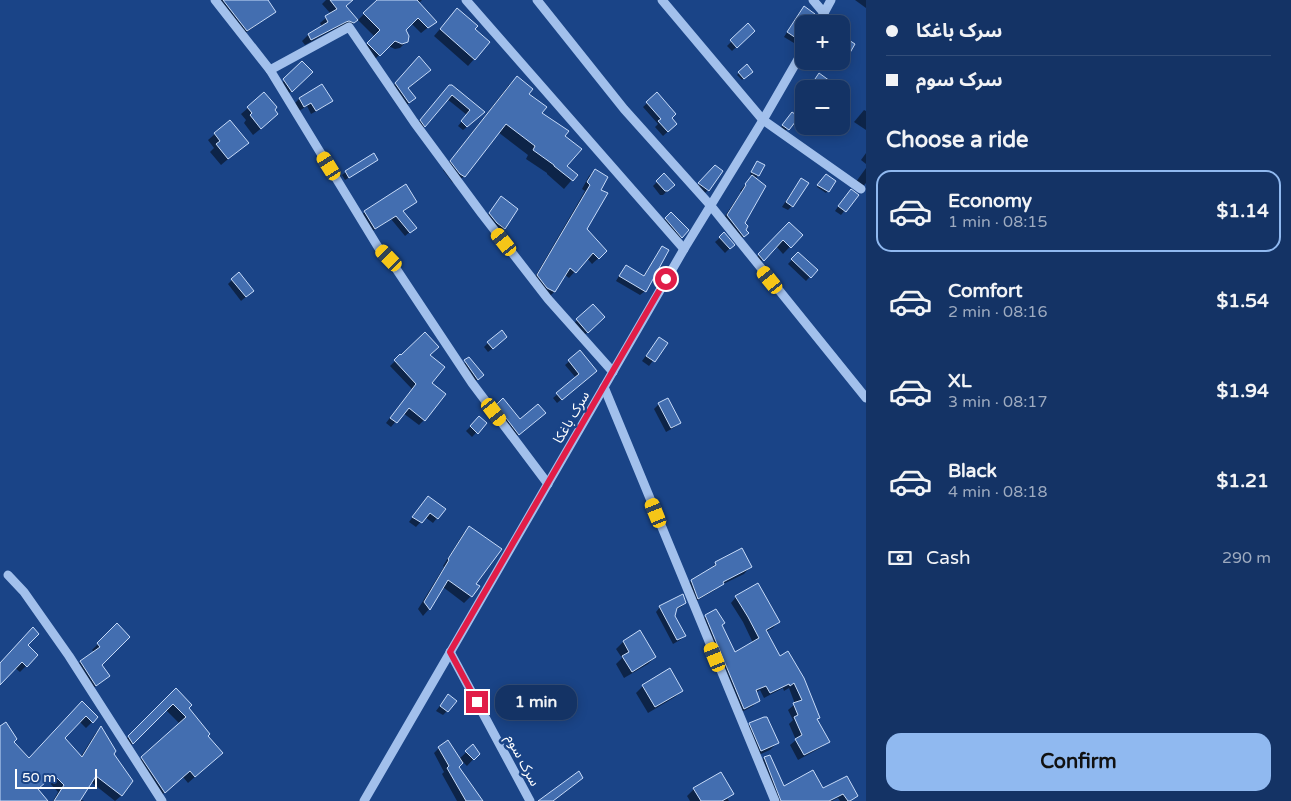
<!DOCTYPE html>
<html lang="en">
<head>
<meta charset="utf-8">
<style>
  :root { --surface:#143365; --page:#1d3b6b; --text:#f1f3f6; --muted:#9daabf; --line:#334e79; --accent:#90b9f0 }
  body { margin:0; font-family:"Varela Round","Noto Sans Arabic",sans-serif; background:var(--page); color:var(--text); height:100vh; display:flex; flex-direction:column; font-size:19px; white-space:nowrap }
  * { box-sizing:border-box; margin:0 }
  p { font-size:16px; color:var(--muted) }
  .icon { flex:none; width:28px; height:28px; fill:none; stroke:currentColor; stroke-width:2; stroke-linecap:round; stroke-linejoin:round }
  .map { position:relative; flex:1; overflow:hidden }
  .drawer { display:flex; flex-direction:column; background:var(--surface); width:425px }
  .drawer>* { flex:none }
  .top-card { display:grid; align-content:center; height:110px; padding:0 20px; background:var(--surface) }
  .tools { position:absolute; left:795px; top:15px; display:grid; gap:10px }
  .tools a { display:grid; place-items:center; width:55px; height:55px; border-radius:10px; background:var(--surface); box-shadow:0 2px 12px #0003,0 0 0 1px var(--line); font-size:25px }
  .scale { position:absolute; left:15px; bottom:12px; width:82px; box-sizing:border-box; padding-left:5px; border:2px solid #fff; border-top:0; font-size:14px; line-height:18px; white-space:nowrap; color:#fff; -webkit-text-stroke:4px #1a4487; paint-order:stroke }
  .end { position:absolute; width:22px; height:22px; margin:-11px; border:6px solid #e11d48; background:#fff; box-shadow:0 0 0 2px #fff }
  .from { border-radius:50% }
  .bubble { position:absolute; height:35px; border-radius:15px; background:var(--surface); box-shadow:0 2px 12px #0003,0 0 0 1px var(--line); font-size:16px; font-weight:700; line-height:35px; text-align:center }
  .car { position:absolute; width:15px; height:30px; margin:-15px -8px; border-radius:6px; box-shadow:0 0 4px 1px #0007; background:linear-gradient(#f5c518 24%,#345 0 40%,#f5c518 0 76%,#345 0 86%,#f5c518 0) }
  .top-card b { display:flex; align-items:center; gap:18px; height:48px; font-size:19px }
  .top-card b+b { border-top:1px solid var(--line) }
  .top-card i { width:12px; height:12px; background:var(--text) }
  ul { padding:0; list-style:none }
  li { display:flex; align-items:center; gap:15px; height:82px; margin:0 10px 8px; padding:0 10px; border:2px solid transparent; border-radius:15px }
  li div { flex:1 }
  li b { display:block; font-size:19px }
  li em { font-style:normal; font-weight:700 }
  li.current { border-color:var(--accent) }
  li>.icon { width:45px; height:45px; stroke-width:1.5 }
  h2 { padding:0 20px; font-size:22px; line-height:60px }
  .pay { display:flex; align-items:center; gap:12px; height:55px; padding:0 20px; font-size:19px }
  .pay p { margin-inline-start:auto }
  .action { display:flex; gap:10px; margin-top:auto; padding:10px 20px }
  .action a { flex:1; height:58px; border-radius:15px; background:var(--accent); color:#111; font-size:20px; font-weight:700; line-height:58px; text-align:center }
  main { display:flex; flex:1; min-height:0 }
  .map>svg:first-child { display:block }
  .shadow { fill:#0007 }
  .building { fill:#436eb0; stroke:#c7dbf9 }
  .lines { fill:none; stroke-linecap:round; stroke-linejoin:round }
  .minor { stroke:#a2c0ec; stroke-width:9 }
  .route { stroke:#e11d48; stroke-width:6 }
  .labels { text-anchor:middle; stroke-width:5; stroke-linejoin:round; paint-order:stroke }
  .street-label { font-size:14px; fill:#fff; stroke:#1a4487 }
</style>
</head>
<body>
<main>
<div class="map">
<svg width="866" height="801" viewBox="0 0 866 801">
  <rect width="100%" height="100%" fill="#1a4487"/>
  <g class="shadow">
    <path d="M214,0H254L266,17L260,23L241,36Z"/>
    <path d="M326,0H352L345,6L356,20L347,29L343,26L339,27L305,45L302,41L308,35L322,27L320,23L331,14L322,4Z"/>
    <path d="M378,0H422L419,3L436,21L421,33L411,23L404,30L407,41L400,48L395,49L388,46L373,61L362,49L375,37L358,20Z"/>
    <path d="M855,0H866V8Z"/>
    <path d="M804,8V24L798,39L794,43L784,37L799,13Z"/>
    <path d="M451,16L473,29L489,42L468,66L434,36Z"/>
    <path d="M748,25L753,31L732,51L727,46Z"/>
    <path d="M841,48L846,57L841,61Z"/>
    <path d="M302,62L311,72L287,95L280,85Z"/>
    <path d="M412,64L422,77L407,89L414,98L407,105L389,91Z"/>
    <path d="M746,66L751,72L742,80L737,75Z"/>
    <path d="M820,75L839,89H808Z"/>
    <path d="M517,77L540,113L564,136L566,166L576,175L564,189L547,174V173L526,159L528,155L498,132L464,176L456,184L452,182L443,170L509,85Z"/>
    <path d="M322,86L331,101L327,105L311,114L307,106L299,111L295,103L299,99Z"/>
    <path d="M449,86L480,116L463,130L458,126L467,115L447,99L421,130L417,124Z"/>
    <path d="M657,94L676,124L663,136L655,127L658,124L643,107Z"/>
    <path d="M248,108L270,121L253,135L244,123L246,120L241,114Z"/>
    <path d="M864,110L866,111V130L854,122Z"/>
    <path d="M804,111V120L800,117Z"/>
    <path d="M797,117L783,134L779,130L788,118Z"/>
    <path d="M215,134L247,143L221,165L210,152L214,148L208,140Z"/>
    <path d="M866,153V164L861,160Z"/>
    <path d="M376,160L373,163L345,180L342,175L346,172Z"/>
    <path d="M756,164L764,165L756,178L750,174Z"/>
    <path d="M715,167L708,190L704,194L695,188Z"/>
    <path d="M866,168V183L859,191L853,186Z"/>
    <path d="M595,170L599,190L586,229L606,251L592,264L587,258L569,278L564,274L554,292L548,298L532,282L585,191L582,189L589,176Z"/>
    <path d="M664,175L673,185L663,195H660L653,186Z"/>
    <path d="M752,177L744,223V230L747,233L737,242L721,222L741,192L740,191Z"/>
    <path d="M824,177L834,181L826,193L817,187Z"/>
    <path d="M797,184L792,206L788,210L782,207Z"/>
    <path d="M846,195H857L841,215L835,211Z"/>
    <path d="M416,202L402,212L411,231L405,236L391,219L371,232L360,216L365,212Z"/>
    <path d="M497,202L504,228L499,232L486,218Z"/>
    <path d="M671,213L681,237L677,241L661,223Z"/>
    <path d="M789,224L801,235L783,254L776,246L756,266L752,262Z"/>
    <path d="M724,234L733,245L725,253L715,242Z"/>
    <path d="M662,247L645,291L640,295L616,281L622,271L626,266L643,277L658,252Z"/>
    <path d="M798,253L816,270L806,281L788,264Z"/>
    <path d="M232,280L248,295L241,301L228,284Z"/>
    <path d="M593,306L599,322L583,336L573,324Z"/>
    <path d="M659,338L666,343L649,366L642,361Z"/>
    <path d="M501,342L488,352L484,347L488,343Z"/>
    <path d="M580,352L592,375L557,403L553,398L576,378L565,365Z"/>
    <path d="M400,356L401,357L428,356L430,384L424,420L419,425L403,413L391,427L386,423L412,389L390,366Z"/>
    <path d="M469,359L478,379L473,383L461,366Z"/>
    <path d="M667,400L679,423L675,427L666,432L654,409L659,404Z"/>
    <path d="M497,405L520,421L540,417L514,438L493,410Z"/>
    <path d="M479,418L485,423L472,437L466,431Z"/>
    <path d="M424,501L437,518L433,523L425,517L416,527L409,522Z"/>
    <path d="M469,528L475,584L471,596L464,603L443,587L429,609L423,616L418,609L444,567L443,566L463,534Z"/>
    <path d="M716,563L750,567L744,574L719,586L715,590L691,604L684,588L691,581L709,571Z"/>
    <path d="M736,597L778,622L773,628L765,632L828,742L822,747L798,760L790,745L796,740L789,724L793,720L788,710L795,704L789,688L784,691L783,688L764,698L760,690L755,693L758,700L753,706L738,714L700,622L706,616L720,625L734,654L753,643L743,622L731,603Z"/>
    <path d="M685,603L681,607L675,610L674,616L684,636L680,640L673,644L656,612L660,607Z"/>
    <path d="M117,625L100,665L108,676L90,691L75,668L80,662L94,652L92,650Z"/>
    <path d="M640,632L655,657L648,664L624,678L616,664L622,658L616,649L623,642Z"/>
    <path d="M27,645L37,655L20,672L15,668L0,683V664Z"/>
    <path d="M670,670L682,691L675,697L648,713L636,693L643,686Z"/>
    <path d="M176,690L206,736L215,759L188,783L183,777L158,798L135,764L180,724L166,710L126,750L122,743Z"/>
    <path d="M448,695L447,711L443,715L436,711Z"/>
    <path d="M82,703L97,717L86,728L79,721L63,738L80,758L95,734L100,728L112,754L132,781L121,796L115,801L91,782L80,799L84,801H53L58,792L47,780L37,789L46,801H0V727L29,759Z"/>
    <path d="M750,724L777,743L770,750L754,757L743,731Z"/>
    <path d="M473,746L478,754L467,766L463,762L457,767L482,801H457L442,774L444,772L434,753L439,748L459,759Z"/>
    <path d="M769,756L783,788L822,790L856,796L851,801H840L838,798L832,801H775L759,763L764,758Z"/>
    <path d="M694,789L732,794L727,798L729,801H690L687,796Z"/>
  </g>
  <g class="building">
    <path d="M223,0H268L276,12L247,31Z"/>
    <path d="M330,0H353L346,6L358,20L354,23L349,21L346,22L311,40L308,34L328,22L325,16L337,9Z"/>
    <path d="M377,0H417L437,22L428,28L418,18L406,30L409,36L408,42L402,44L395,41L380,56L367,43L380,30L363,13Z"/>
    <path d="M804,6L815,14L809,24H804V32L799,40L787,32Z"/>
    <path d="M457,8L478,26L475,29L490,42L475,60L440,29Z"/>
    <path d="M748,23L755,31L737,48L730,40Z"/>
    <path d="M841,35L855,44L847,58L841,55Z"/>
    <path d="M419,56L431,70L408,88L416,98L409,103L395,83Z"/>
    <path d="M302,61L313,72L292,92L283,79Z"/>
    <path d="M747,64L753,72L744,79L738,72Z"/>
    <path d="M819,73L841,89H816L811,85Z"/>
    <path d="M517,76L533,89L529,94L547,107L542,113L569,131L565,136L582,149L567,166L578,175L573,181L554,166V165L533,150L535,146L506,124L465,177L460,174L450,161Z"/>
    <path d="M322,84L333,101L316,111L311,103L304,107L299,98Z"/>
    <path d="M449,85H452L485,112L467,127L461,121L470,110L452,95L425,127L420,120Z"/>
    <path d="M264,92L277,107L275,110L278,114L261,129L250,115L252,113L247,107Z"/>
    <path d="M657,92L676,114L672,118L677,124L668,132L658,121L661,119L646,102Z"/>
    <path d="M792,112L799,117L789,130L782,125Z"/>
    <path d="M230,120L249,143L228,159L216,144L220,141L214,133Z"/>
    <path d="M374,153L378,160L349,178L345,171Z"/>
    <path d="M757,161L765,165L759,176L751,172Z"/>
    <path d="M715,165L723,171L709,191L698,183Z"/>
    <path d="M595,169L608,177L601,190L608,193L587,229L607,251L599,259L593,253L576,273L570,268L555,292L547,288L537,275L590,185L587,182Z"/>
    <path d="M664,173L675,185L668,191H665L656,181Z"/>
    <path d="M826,174L836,181L829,192L817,185Z"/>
    <path d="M752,175L766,186L745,223L748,226L746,230L749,233L744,237L727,215L746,185L745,184Z"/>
    <path d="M801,178L809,183L793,207L786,202Z"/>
    <path d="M406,184L417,202L403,211L417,228L410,233L396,216L375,229L364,211Z"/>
    <path d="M851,189L859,195L846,212L838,206Z"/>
    <path d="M501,196L518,209L505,229L497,223L489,213Z"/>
    <path d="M671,212L689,230L682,238L665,218Z"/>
    <path d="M789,222L803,235L791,248L783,240L764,261L758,254Z"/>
    <path d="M724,232L735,245L730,249L719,237Z"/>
    <path d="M662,246L669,250L646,292L619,276L626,265L644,276Z"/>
    <path d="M798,252L818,270L811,278L791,259Z"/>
    <path d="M239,272L254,291L246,297L231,279Z"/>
    <path d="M593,304L605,317L588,333L576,319Z"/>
    <path d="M502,330L507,337L493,349L487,342Z"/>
    <path d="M425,332L439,347L430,355L445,367L432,383L446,394L425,421L409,408L397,423L390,418L416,384L394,360L400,354L401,355Z"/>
    <path d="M659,337L668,343L655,362L646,356Z"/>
    <path d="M580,350L597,371L562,400L556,393L579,374L568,360Z"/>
    <path d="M469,357L484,375L478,380L464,360Z"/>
    <path d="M503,398L520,419L538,404L546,413L519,435L496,405Z"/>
    <path d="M668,398L681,423L671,428L658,403Z"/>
    <path d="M479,416L487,423L478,434L470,426Z"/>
    <path d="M428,496L446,509L438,519L430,513L422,523L412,517Z"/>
    <path d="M469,526L502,549L476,584L480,586L472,597L448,580L430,610L424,602L449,560L448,559Z"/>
    <path d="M742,548L752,567L723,582L724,584L698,599L691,580L716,565L715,562Z"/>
    <path d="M758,583L780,622L766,630L780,656L788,651L804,678L820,718L817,719L830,742L804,755L795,739L802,735L794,717L798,715L793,703L802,700L794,683L790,686L789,684L770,693L766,686L756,690L760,701L744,709L705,615L716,609L725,623L722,625L735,652L759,638L748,617L735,596Z"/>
    <path d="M683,594L686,603L677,608L675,616L686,636L677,640L659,606Z"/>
    <path d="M117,623L130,637L102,665L110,676L96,686L80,661L100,647L97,643Z"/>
    <path d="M33,627L39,634L28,645L38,655L27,667L22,662L0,685V663Z"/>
    <path d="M640,630L656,657L632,672L622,656L629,652L623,641Z"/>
    <path d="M670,668L683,691L655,707L642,685Z"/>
    <path d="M176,688L192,705L189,708L210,734L208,736L223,753L195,777L190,771L165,793L141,757L186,717L173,704L133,744L128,736Z"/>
    <path d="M448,694L457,701L448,712L440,706Z"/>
    <path d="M82,701L98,717L93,723L86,716L65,738L82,757L101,726L116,751L114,754L133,781L122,796L96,776L80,801H54L64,785L54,775L38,789L48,801H0V726L6,722L17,739L14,742L29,758Z"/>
    <path d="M764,717H767L779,743L761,751L749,723Z"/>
    <path d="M448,740L463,763L459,767L483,801H466L447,768L449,766L438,747Z"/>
    <path d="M473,744L480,754L474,760L465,751Z"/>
    <path d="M770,755L784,786L813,770L823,788L847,776L858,796L850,801H848L843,794L829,801H781L764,757Z"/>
    <path d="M579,771L583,778L553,801H538Z"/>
    <path d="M721,772L734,794L722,801H701L693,788Z"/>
  </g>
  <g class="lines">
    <g class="minor">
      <path d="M215,0L270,70L378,247L389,258L472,383L548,484"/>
      <path d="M466,0L684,249"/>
      <path d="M537,0L624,109L711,206L866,398"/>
      <path d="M662,0L763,120L861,189"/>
      <path d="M813,0L824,13"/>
      <path d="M818,24L831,0"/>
      <path d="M270,70L349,27L414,122L482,214L548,299L613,372"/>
      <path d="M604,387L775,801"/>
      <path d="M8,575L24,592L69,656L162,801"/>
      <path d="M450,652L530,801"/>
      <path d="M364,801L684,249L763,120L804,49"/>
    </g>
  </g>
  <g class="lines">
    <path class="route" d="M477,702L450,652L666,279"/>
  </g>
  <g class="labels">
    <g class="street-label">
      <text transform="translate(571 417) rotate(-60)" y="5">سرک باغکا</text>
      <text transform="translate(523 760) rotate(62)" y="5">سرک سوم</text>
    </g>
  </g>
</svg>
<div class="tools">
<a>+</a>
<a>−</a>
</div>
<div class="scale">50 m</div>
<i class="end from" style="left:666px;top:279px"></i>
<i class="end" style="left:477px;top:702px"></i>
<div class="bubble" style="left:495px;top:685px;width:82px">1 min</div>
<i class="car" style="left:329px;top:166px;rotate:328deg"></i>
<i class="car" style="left:504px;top:242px;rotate:322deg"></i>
<i class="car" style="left:389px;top:258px;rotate:316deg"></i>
<i class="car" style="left:770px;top:280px;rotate:321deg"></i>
<i class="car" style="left:494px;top:412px;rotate:143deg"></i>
<i class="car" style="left:656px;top:513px;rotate:338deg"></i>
<i class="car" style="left:715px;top:657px;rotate:338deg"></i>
</div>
<section class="drawer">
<div class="top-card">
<b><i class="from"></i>سرک باغکا</b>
<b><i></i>سرک سوم</b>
</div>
<h2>Choose a ride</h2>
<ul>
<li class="current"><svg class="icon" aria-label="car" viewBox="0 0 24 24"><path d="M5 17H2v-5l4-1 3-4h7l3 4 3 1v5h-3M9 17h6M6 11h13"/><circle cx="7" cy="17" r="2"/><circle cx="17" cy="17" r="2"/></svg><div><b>Economy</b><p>1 min · 08:15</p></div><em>$1.14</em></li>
<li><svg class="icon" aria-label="car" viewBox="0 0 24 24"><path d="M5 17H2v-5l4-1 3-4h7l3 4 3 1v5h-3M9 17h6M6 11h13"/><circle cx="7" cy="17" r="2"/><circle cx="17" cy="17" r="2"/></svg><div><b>Comfort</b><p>2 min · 08:16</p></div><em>$1.54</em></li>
<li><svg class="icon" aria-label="car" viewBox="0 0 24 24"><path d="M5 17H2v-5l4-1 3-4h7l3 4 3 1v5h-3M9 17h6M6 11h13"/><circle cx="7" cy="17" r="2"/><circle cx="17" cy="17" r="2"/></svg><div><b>XL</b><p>3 min · 08:17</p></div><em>$1.94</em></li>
<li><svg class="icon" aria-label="car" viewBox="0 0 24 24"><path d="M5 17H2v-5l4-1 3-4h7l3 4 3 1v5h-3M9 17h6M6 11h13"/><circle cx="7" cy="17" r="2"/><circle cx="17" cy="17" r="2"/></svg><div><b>Black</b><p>4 min · 08:18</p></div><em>$1.21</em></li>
</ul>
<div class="pay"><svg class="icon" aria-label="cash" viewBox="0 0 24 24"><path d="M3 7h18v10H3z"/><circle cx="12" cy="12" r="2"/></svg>Cash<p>290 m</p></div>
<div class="action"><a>Confirm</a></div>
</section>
</main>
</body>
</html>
